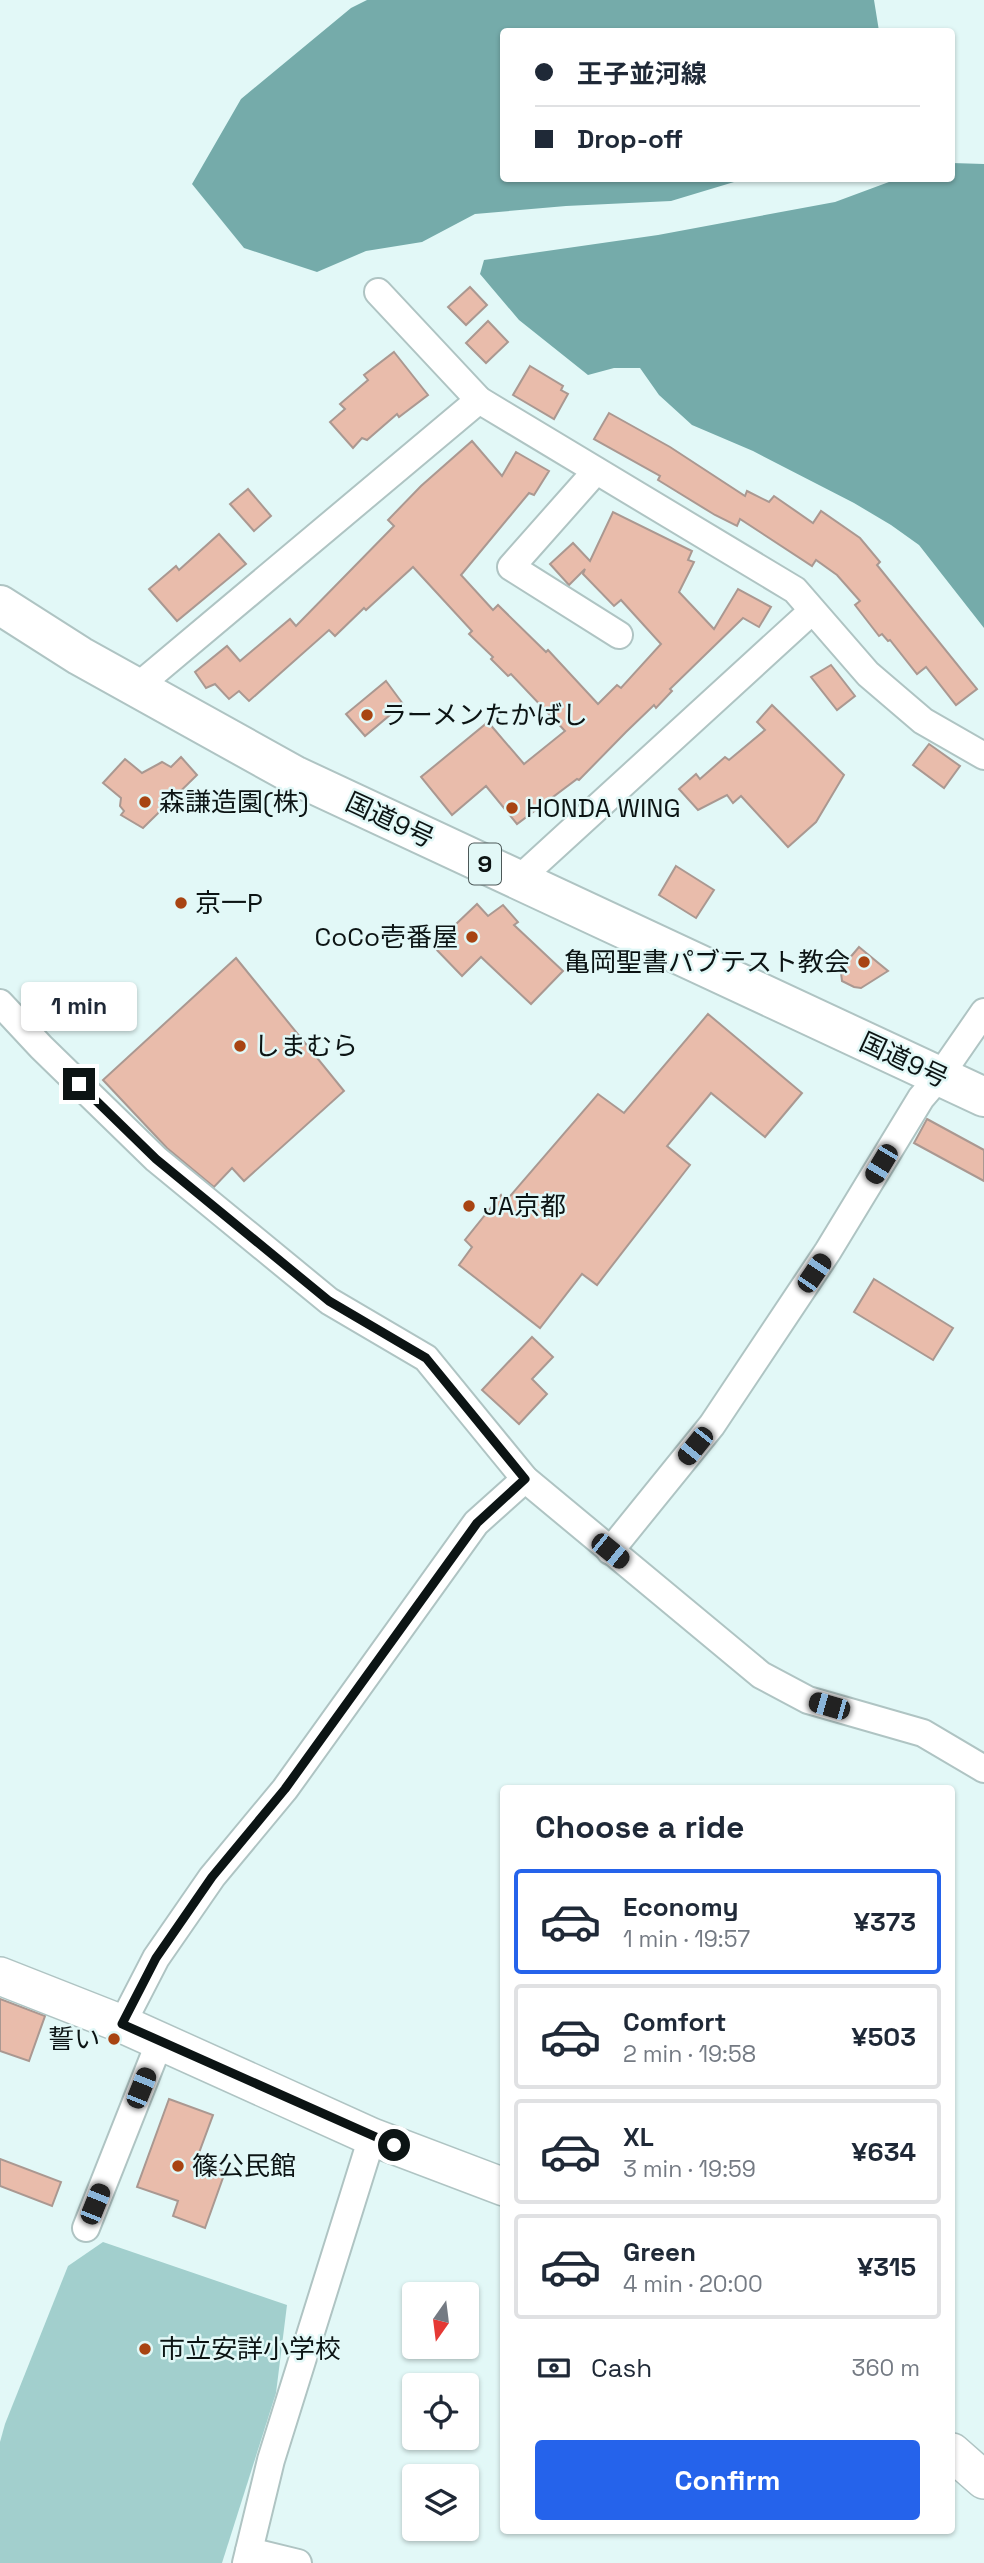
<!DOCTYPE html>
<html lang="en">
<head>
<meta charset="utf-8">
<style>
  :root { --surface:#fff; --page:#f6f6f7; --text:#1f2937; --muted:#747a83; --line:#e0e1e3; --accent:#2563eb }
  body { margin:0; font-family:"Space Grotesk","Noto Sans JP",sans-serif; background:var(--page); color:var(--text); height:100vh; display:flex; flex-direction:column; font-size:26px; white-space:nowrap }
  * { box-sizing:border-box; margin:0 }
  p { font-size:23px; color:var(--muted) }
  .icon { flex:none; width:38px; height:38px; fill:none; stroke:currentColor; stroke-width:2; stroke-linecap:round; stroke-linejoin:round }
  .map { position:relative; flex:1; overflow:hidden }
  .details { position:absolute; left:500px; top:1785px; width:455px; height:749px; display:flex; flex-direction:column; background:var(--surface); border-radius:7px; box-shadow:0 2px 5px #0004 }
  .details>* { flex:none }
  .banner { position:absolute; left:500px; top:28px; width:455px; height:154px; border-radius:7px; box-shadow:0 2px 5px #0004; display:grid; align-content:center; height:154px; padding:0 35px; background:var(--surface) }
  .needle { width:46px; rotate:194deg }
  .fabs { position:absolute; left:402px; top:2282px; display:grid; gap:14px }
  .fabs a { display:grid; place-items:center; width:77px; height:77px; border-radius:7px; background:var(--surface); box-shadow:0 2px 5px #0004; font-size:35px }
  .end { position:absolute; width:32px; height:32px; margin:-16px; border:9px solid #0c1414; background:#fff; box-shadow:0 0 0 4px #fff }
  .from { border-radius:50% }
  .bubble { position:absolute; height:49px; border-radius:7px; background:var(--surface); box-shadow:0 2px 5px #0004; font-size:23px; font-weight:800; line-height:49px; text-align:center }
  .car { position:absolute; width:21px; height:42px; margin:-21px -10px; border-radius:9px; box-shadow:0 0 5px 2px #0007; background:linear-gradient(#222 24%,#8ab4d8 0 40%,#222 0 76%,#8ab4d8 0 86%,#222 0) }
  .banner b { display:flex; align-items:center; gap:24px; height:66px; font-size:26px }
  .banner b+b { border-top:2px solid var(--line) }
  .banner i { width:18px; height:18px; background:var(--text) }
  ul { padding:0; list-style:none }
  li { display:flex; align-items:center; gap:21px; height:105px; margin:0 14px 10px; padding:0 21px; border:4px solid var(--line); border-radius:7px }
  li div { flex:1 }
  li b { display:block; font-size:26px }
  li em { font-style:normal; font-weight:800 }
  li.current { border-color:var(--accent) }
  li>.icon { width:63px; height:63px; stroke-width:1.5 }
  h2 { padding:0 35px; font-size:32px; line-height:84px }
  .pay { display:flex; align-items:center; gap:18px; height:77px; padding:0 35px; font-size:26px }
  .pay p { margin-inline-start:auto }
  .action { display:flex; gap:14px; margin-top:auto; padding:14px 35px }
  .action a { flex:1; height:80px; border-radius:7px; background:var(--accent); color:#fff; font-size:28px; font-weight:800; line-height:80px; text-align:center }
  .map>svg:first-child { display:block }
  .green { fill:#a2cfcd }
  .water { fill:#75abaa }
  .building { fill:#e9bcab; stroke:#aa9891; stroke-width:2 }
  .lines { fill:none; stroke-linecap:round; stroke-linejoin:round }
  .street-casing { stroke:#afc4c3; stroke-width:30 }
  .secondary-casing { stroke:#afc4c3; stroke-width:40 }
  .highway-casing { stroke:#afc4c3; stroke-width:42 }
  .street { stroke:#fff; stroke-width:26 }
  .secondary { stroke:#fff; stroke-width:37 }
  .highway { stroke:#fff; stroke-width:38 }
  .route { stroke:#0c1414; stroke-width:9 }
  .poi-dot { fill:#a84412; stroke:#e2f8f7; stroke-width:2.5 }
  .labels { text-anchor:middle; stroke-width:5; stroke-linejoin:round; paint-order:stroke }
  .shield { fill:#e2f8f7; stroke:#4c5858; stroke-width:2 }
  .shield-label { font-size:24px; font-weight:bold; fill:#0c1414 }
  .poi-label { font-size:26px; fill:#0c1414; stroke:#e2f8f7; text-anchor:start }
  .street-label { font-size:26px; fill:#0c1414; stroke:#e2f8f7 }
</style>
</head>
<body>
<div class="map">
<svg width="984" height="2563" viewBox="0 0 984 2563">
  <rect width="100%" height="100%" fill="#e2f8f7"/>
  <path class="green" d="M103,2242L287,2305L276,2393L222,2563H0V2442L5,2424L68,2266Z"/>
  <g class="water">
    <path d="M367,0H874L879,31L504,32V178L744,179L671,201L566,206L475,214L422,242L366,251L317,272L244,248L192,184L241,99L351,8Z"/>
    <path d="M952,163L984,164V628L919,545L891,525L854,503L753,451L692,425L659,395L640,368H614L588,375L519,320L480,274L484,260L658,235L835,202L897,179L952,178Z"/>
  </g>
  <g class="building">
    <path d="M470,287L487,305L466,325L448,307Z"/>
    <path d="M488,321L508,342L486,363L466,343Z"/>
    <path d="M394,352L428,395L399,417L397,414L367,440L362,438L353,448L330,422L345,409L340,404L368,380L364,375Z"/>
    <path d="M530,366L563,386L561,390L568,394L554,419L513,395Z"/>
    <path d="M609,413L670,447L745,496L747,491L769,502L774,496L813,523L821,511L860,538L880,562L877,565L977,689L956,705L926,667L917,674L890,640L888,641L882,634L879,636L855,605L860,601L837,575L816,560L812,566L740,519L737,526L715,515L658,480L660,476L594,439Z"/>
    <path d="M472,441L502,476L516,452L549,471L534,495L529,493L461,575L493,610L498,605L546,652L548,650L598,704L617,685L621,688L661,644L621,600L614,606L583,574L585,569L569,585L550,564L573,543L590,561L613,512L692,551L688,560L694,562L679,592L714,629L738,589L771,607L759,627L743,618L670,689L672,691L656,708L654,705L626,732L579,780L577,779L517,824L486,786L452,815L421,777L488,722L524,764L565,731L511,674L508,676L491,659L493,657L469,634L472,631L413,567L366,610L364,608L335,636L329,630L249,701L239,691L229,699L215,684L206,688L195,672L227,646L240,661L290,619L296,626L394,526L388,520L421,486Z"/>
    <path d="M248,489L271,516L254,531L230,504Z"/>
    <path d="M219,534L246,564L177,621L149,589L176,566L179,570Z"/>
    <path d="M831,665L855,696L837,710L811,677Z"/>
    <path d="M386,681L403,704L365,736L346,714Z"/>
    <path d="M772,705L844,775L816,822L788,847L741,796L733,803L727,795L698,810L679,789L696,774L700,779L725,757L729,760L765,730L757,722Z"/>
    <path d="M929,744L960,766L944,788L913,765Z"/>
    <path d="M181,757L197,775L143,828L121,815L124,811L120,806L121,798L103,783L125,759L142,773L162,762L171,767Z"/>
    <path d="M676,866L714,890L696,918L659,895Z"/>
    <path d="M477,904L488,916L503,905L518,922L514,925L563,971L531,1004L481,957L462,976L433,946Z"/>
    <path d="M859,947L888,971L861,988L854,987L842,981L841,973L842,967Z"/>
    <path d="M236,958L344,1091L244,1181L232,1168L214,1187L167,1148L103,1080Z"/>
    <path d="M708,1014L802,1093L765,1137L711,1093L667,1146L690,1165L597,1285L582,1274L540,1328L459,1265L472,1247L465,1240L501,1195L505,1202L598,1094L624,1113Z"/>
    <path d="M927,1119L984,1150V1181L914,1143Z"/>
    <path d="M874,1279L953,1328L933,1360L854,1312Z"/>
    <path d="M532,1337L553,1357L532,1379L547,1394L519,1424L482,1390Z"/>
    <path d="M0,1999L45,2016L29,2061L0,2051Z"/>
    <path d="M169,2099L213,2115L196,2161L225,2172L205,2228L173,2216L178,2201L137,2187Z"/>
    <path d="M0,2159L61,2182L52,2206L0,2186Z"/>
  </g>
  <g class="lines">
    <g class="street-casing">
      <g id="street">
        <path d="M378,292L479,400L795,590L868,674L923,721L984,756"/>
        <path d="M596,471L511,567L619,635"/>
        <path d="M137,687L479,400"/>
        <path d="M519,879L812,611"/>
        <path d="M0,1003L41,1047L156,1159L329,1301L426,1358L525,1479L761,1675L808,1700L923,1733L984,1769"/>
        <path d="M610,1551L712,1425L828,1251L921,1098L939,1077L984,1012"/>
        <path d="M122,2024L156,1958L212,1877L285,1789L476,1523L525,1479"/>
        <path d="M86,2228L160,2041"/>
        <path d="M249,2551L298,2563"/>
        <path d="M246,2563L271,2460L372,2137"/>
      </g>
    </g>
    <g class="secondary-casing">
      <g id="secondary">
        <path d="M0,1976L122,2024L372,2137L504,2187"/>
        <path d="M952,2452L984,2480"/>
      </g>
    </g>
    <g class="highway-casing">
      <path id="highway" d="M0,605L80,656L296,776L984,1097"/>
    </g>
    <use href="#street" class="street"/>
    <use href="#secondary" class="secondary"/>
    <use href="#highway" class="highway"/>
  </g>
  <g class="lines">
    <path class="route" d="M79,1084L156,1159L329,1301L426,1358L525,1479L477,1523L285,1789L212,1877L156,1958L122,2024L394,2145"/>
  </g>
  <g class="poi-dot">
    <circle cx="367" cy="715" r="7"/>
    <circle cx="145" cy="802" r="7"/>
    <circle cx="512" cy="808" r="7"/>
    <circle cx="181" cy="903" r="7"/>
    <circle cx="472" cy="937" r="7"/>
    <circle cx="864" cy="962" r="7"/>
    <circle cx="240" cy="1046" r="7"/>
    <circle cx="469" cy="1206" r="7"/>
    <circle cx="114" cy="2039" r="7"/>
    <circle cx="178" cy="2166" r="7"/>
    <circle cx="145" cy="2349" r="7"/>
  </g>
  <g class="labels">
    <rect class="shield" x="469" y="843.5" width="32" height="41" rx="5"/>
    <g class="shield-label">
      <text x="485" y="872">9</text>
    </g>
    <g class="poi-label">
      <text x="381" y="724">ラーメンたかばし</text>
      <text x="159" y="811">森謙造園(株)</text>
      <text x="526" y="817">HONDA WING</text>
      <text x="195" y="912">京一P</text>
      <text x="458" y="946" text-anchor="end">CoCo壱番屋</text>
      <text x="850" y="971" text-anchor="end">亀岡聖書パブテスト教会</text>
      <text x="254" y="1055">しまむら</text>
      <text x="483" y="1215">JA京都</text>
      <text x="100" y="2048" text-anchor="end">誓い</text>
      <text x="192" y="2175">篠公民館</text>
      <text x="159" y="2358">市立安詳小学校</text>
    </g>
    <g class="street-label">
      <text transform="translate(390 820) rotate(25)" y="9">国道9号</text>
      <text transform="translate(904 1060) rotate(25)" y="9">国道9号</text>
    </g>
  </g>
</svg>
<div class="fabs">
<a><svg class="needle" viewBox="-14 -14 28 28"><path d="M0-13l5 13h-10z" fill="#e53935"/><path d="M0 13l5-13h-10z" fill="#747a83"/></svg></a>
<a><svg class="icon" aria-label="locate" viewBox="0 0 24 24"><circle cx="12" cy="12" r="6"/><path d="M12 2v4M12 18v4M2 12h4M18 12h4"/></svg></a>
<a><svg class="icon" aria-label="layers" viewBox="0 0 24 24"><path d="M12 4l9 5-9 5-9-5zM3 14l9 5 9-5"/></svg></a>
</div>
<i class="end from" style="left:394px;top:2145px"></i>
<i class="end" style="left:79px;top:1084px"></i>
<div class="bubble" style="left:21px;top:982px;width:116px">1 min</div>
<i class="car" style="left:881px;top:1164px;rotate:211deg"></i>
<i class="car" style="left:814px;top:1273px;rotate:34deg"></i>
<i class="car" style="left:695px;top:1446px;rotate:219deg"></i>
<i class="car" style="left:610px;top:1551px;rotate:129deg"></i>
<i class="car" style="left:829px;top:1706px;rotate:286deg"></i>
<i class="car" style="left:141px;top:2088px;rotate:22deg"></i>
<i class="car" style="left:95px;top:2204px;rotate:22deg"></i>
<div class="banner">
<b><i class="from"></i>王子並河線</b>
<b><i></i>Drop-off</b>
</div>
<section class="details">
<h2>Choose a ride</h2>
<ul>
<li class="current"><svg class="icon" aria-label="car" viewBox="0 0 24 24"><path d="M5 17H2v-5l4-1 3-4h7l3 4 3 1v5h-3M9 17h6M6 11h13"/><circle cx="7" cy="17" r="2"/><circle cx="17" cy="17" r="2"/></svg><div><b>Economy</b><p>1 min · 19:57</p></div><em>¥373</em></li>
<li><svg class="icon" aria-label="car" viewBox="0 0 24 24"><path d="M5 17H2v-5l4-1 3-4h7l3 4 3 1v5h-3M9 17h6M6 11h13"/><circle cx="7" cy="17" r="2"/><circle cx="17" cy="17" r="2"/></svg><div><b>Comfort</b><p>2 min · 19:58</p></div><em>¥503</em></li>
<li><svg class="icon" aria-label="car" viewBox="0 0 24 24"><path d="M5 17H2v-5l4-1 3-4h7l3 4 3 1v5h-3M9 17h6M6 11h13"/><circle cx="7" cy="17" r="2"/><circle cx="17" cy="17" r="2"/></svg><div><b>XL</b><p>3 min · 19:59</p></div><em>¥634</em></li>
<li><svg class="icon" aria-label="car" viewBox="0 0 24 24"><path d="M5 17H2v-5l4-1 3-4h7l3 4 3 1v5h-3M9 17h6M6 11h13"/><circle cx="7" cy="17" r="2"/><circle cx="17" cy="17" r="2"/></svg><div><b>Green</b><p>4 min · 20:00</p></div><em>¥315</em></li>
</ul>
<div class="pay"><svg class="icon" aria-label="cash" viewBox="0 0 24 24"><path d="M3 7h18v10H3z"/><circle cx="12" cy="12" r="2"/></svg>Cash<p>360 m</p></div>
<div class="action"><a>Confirm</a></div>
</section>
</div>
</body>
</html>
